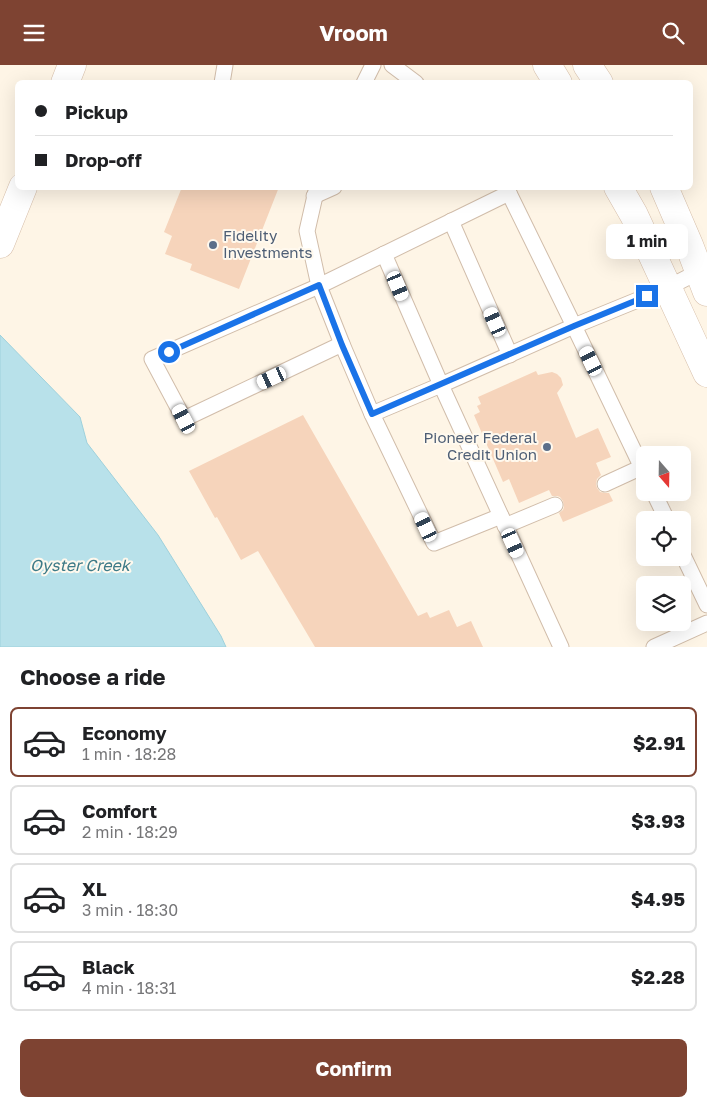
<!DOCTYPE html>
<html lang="en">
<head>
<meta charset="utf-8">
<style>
  :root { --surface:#fff; --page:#f2f2f2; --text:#202124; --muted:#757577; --line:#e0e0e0; --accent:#7e4332 }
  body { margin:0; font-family:"Golos Text",sans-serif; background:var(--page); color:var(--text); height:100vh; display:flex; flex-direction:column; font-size:19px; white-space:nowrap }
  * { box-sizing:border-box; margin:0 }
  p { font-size:16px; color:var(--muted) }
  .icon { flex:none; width:28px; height:28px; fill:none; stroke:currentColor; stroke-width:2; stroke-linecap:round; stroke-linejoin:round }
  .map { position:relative; height:582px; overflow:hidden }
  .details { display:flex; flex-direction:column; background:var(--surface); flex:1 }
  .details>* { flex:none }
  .banner { position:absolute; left:15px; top:15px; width:678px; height:110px; border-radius:8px; box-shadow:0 5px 20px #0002; display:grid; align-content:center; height:110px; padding:0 20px; background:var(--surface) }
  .needle { width:32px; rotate:160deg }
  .tools { position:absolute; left:636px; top:381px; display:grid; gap:10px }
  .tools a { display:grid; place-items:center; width:55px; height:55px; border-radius:8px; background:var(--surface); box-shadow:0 5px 20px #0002; font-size:25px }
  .end { position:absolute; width:22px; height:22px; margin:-11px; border:6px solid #1a73e8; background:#fff; box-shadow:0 0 0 2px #fff }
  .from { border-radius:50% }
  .bubble { position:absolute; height:35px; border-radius:8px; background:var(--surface); box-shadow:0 5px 20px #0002; font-size:16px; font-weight:700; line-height:35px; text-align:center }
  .car { position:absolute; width:15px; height:30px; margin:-15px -8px; border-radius:6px; box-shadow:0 0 4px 1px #0007; background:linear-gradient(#fff 24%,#345 0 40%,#fff 0 76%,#345 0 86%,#fff 0) }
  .banner b { display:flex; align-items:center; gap:18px; height:48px; font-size:19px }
  .banner b+b { border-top:1px solid var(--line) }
  .banner i { width:12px; height:12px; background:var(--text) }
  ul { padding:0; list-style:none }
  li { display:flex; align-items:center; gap:15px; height:70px; margin:0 10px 8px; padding:0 10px; border:2px solid var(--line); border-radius:8px }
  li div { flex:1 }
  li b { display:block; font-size:19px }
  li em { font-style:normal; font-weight:700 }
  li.current { border-color:var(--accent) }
  li>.icon { width:45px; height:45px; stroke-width:1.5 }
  h2 { padding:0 20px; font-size:22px; line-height:60px }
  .action { display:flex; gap:10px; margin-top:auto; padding:10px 20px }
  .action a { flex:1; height:58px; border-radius:8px; background:var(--accent); color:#fff; font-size:20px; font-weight:700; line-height:58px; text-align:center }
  header { display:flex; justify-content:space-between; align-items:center; height:65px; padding:0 20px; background:var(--accent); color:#fff; font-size:22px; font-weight:700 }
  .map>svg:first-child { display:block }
  .water { fill:#b8e1ea; stroke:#9ed1dc }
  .building { fill:#f6d4bb }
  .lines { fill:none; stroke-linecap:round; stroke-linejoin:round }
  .lane-casing { stroke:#d1bdaa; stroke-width:17 }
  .secondary-casing { stroke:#d7bfaa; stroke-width:29 }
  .lane { stroke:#fff; stroke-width:15 }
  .secondary { stroke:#fff; stroke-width:28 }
  .route { stroke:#1a73e8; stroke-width:6 }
  .service-dot { fill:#5c6f8a; stroke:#fff9ee; stroke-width:2 }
  .labels { text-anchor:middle; stroke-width:4; stroke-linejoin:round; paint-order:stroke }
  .service-label { font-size:15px; fill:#4e5e75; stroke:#fff9ee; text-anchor:start }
  .water-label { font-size:16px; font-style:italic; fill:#3d7a87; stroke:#fff9ee }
</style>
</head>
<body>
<header><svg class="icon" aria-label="menu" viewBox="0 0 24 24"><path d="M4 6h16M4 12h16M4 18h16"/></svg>Vroom<svg class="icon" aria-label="search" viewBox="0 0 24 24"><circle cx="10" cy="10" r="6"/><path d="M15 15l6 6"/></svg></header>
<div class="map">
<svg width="707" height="582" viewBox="0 0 707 582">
  <rect width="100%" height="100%" fill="#fef5e6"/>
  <path class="water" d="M0,270L80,352L87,378L158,470L221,571L226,582H0Z"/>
  <g class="building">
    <path d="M182,122H279L239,224L190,205L192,199L165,189L172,171L164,167Z"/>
    <path d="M536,306L538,310L552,307L557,309L561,313L563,320L557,328L576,373L598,363L611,392L596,398L601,410L597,414L596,419L597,423L600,427L605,428H609L613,436L563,457L559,448L563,445L564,442L563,436L560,432L557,431H552L549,425L519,438L509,414L503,417L474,350L480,347L477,341L481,339L478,332Z"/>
    <path d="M303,350L418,551L427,547L430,553L449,545L457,562L471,556L483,582H315L258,486L241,495L217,452L215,453L189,406Z"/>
  </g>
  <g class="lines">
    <g class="lane-casing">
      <g id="lane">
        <path d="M392,0L416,18"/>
        <path d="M222,18L225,0"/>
        <path d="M364,18L373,0"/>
        <path d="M317,122L307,166L319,221L342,279L372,349L434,478L501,451"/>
        <path d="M506,122L574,261L645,409"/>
        <path d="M314,131L334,122"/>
        <path d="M451,156L510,290"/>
        <path d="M342,279L184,354L152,294L319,221L509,128"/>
        <path d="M372,349L441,320L384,189"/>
        <path d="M605,419L642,402"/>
        <path d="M654,428L667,455"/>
        <path d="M505,461L555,440"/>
        <path d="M682,488L707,540"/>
        <path d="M561,582L441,320L574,261L667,223L704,204"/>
        <path d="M654,582L707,558"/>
      </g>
    </g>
    <g class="secondary-casing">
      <g id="secondary">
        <path d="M547,0L558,18"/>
        <path d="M587,0L599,18"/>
        <path d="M65,18L72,0"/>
        <path d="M618,122L634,150L707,308"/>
        <path d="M664,122L689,180L707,227"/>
        <path d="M0,179L23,122"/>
      </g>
    </g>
    <use href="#lane" class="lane"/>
    <use href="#secondary" class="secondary"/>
  </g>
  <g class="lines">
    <path class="route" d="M169,287L319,220L342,280L372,349L574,261L647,231"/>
  </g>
  <g class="service-dot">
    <circle cx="213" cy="180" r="5"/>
    <circle cx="547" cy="382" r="5"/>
  </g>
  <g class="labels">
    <g class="service-label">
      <text x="223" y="176">Fidelity<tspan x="223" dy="17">Investments</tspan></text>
      <text x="537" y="378" text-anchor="end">Pioneer Federal<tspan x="537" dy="17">Credit Union</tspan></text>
    </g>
    <g class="water-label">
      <text x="80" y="506">Oyster Creek</text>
    </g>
  </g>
</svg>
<div class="tools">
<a><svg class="needle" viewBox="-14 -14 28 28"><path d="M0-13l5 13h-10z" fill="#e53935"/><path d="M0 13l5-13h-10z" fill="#757577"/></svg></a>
<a><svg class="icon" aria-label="locate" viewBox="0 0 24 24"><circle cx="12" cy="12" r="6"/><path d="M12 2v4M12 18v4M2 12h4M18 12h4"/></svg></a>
<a><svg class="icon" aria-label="layers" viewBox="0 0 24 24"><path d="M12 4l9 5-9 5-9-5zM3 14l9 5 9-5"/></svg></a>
</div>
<i class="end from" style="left:169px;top:287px"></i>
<i class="end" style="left:647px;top:231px"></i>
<div class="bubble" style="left:606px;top:159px;width:82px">1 min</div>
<i class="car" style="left:398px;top:221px;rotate:157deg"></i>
<i class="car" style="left:495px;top:257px;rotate:336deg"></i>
<i class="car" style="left:591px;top:296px;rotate:334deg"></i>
<i class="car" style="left:272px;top:313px;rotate:245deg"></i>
<i class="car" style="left:184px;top:354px;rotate:332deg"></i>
<i class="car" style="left:426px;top:462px;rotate:335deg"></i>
<i class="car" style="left:513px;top:478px;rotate:156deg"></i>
<div class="banner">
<b><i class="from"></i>Pickup</b>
<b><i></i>Drop-off</b>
</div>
</div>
<section class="details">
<h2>Choose a ride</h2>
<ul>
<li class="current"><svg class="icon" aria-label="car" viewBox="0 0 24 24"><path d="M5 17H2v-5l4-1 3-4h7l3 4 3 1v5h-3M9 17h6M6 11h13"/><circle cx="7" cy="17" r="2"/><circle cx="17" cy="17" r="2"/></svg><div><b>Economy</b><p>1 min · 18:28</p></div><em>$2.91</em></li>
<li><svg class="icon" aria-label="car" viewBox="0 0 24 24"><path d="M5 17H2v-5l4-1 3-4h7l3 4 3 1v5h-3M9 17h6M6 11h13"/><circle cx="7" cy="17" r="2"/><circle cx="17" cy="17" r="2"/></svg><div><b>Comfort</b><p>2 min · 18:29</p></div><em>$3.93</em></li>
<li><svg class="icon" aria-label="car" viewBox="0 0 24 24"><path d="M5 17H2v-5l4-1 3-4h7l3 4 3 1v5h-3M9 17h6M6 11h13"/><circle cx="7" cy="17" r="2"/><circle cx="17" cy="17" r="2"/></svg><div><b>XL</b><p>3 min · 18:30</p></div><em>$4.95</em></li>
<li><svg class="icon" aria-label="car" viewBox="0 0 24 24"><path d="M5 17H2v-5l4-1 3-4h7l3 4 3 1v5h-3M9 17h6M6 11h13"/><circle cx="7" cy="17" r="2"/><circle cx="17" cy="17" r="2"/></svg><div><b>Black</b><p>4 min · 18:31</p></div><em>$2.28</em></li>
</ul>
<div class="action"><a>Confirm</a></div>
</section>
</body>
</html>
